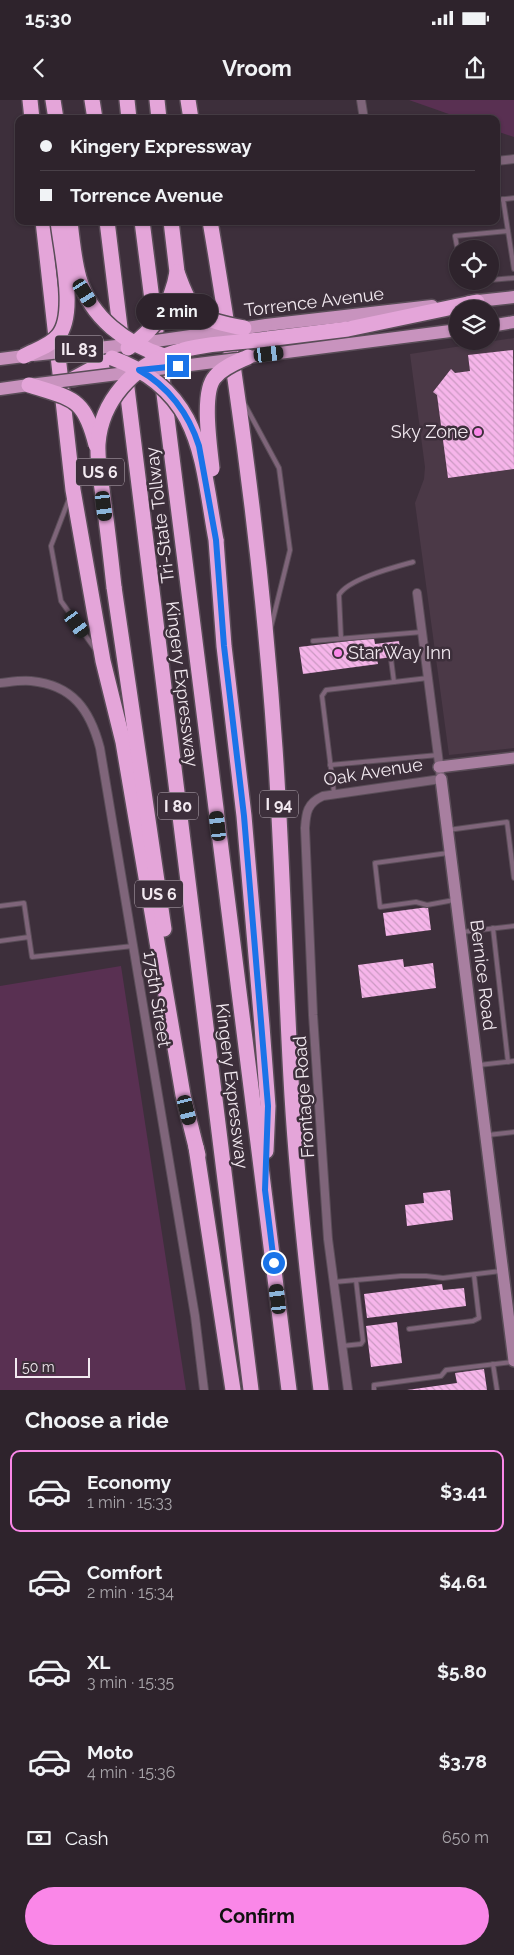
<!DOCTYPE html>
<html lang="en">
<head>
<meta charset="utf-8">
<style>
  :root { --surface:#2e232c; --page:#3a2f38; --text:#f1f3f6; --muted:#a7a4a9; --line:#494048; --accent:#fa87e8 }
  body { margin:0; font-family:Raleway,sans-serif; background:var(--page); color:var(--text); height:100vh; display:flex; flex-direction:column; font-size:19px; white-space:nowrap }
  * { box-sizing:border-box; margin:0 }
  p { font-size:16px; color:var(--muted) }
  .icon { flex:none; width:28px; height:28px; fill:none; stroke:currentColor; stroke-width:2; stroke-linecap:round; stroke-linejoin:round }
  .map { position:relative; height:1290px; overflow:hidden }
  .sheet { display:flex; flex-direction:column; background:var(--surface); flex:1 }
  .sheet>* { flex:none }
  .guide { position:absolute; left:15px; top:15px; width:485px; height:110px; border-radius:10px; box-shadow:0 1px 4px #0004,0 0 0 1px var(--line); display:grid; align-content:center; height:110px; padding:0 25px; background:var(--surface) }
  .controls { position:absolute; left:449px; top:140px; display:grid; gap:10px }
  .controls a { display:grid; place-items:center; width:50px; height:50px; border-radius:50%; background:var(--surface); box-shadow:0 1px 4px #0004,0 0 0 1px var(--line); font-size:25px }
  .scale { position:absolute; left:15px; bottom:12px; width:75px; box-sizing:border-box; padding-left:5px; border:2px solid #f2e9f0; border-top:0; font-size:14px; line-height:18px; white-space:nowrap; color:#f2e9f0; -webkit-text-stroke:4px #3d2f3b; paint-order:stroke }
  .end { position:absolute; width:22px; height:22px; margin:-11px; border:6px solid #1a73e8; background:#fff; box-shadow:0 0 0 2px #fff }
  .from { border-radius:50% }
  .bubble { position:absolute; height:35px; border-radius:18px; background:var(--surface); box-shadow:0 1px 4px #0004,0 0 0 1px var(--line); font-size:16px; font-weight:700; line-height:35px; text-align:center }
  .car { position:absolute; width:15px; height:30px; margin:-15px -8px; border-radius:6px; box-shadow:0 0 4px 1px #0007; background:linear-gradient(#222 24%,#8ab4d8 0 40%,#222 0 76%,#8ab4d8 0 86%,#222 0) }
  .guide b { display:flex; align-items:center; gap:18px; height:48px; font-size:19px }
  .guide b+b { border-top:1px solid var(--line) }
  .guide i { width:12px; height:12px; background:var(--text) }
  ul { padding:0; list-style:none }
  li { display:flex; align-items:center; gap:15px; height:82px; margin:0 10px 8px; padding:0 15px; border:2px solid transparent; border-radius:10px }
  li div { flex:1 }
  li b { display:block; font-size:19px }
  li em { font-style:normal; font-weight:700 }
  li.active { border-color:var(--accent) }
  li>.icon { width:45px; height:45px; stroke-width:1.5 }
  h2 { padding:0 25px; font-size:22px; line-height:60px }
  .pay { display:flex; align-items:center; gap:12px; height:55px; padding:0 25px; font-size:19px }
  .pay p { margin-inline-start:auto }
  .primary-button { display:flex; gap:10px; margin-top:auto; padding:10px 25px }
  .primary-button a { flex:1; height:58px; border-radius:30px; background:var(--accent); color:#111; font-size:20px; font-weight:700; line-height:58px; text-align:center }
  .status { display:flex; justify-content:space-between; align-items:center; height:35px; padding:0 25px; background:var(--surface); direction:ltr }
  .status svg { height:14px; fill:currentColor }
  header { display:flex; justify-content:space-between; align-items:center; height:65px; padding:0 25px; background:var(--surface); font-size:22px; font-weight:700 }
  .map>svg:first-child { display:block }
  .built { fill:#4b3947 }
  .green { fill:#593052 }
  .building { fill:url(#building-back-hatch) }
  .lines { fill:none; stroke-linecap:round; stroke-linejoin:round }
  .lane-casing { stroke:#5a4d58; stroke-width:6 }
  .street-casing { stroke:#5a4d58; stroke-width:10 }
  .secondary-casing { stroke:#5a4d58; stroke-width:14 }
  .primary-casing { stroke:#5a4d58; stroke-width:15 }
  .highway-casing { stroke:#5a4d58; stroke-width:18 }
  .lane { stroke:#7f657a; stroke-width:4 }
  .street { stroke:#7f657a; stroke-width:8 }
  .secondary { stroke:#a87fa0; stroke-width:11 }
  .primary { stroke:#c893be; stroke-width:12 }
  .highway { stroke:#e4a5d9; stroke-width:15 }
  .primary-bridge-casing { stroke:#5a4d58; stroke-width:15; stroke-linecap:butt }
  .highway-bridge-casing { stroke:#5a4d58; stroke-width:18; stroke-linecap:butt }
  .primary-bridge { stroke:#c893be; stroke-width:12 }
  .highway-bridge { stroke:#e4a5d9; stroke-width:15 }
  .route { stroke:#1a73e8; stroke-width:6 }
  .poi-dot { fill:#fa87e8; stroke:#3d2f3b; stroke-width:2 }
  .labels { text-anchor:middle; stroke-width:5; stroke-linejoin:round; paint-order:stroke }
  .shield { fill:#3d2f3b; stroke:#bcb1ba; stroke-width:1 }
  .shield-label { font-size:16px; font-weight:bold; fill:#f2e9f0 }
  .street-label { font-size:18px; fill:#f2e9f0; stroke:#3d2f3b }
  .poi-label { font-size:18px; fill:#f2e9f0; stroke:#3d2f3b; text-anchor:end }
</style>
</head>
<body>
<div class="status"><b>15:30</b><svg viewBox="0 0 49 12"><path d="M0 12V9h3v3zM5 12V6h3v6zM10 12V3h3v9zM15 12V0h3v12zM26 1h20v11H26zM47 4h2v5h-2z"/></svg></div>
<header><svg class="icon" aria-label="back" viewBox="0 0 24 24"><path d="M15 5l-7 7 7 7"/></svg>Vroom<svg class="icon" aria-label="share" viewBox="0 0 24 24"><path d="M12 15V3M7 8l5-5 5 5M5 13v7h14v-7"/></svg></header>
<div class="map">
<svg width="514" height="1290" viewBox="0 0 514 1290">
  <defs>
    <pattern id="building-back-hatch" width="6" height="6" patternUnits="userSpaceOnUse" patternTransform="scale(1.25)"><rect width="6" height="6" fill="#f6b5ea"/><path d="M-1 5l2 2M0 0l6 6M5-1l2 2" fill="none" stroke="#cb99c2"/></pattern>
  </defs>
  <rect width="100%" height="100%" fill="#3d2f3b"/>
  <path class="built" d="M514,238V648L449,655L415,403L424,379L425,367L410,254Z"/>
  <g class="green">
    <path d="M409,0H514V37L496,31V19H463Z"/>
    <path d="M121,866L186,1290H0V886Z"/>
  </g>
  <g class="building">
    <path d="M513,250L514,369L448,378L437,295L433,292L451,269L455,273L470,271L468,255Z"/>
    <path d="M374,538L375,544L399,541L401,556L377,559L378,564L303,574L299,547Z"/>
    <path d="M428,807L431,830L386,836L383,813Z"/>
    <path d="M403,859L404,867L433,863L436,888L362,898L358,865Z"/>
    <path d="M450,1090L453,1120L407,1126L405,1105L424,1103L423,1093Z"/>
    <path d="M442,1184L443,1190L464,1188L466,1206L367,1218L364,1194Z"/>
    <path d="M397,1222L402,1263L371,1267L366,1226Z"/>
    <path d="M484,1269L487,1290H407L457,1283L455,1273Z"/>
  </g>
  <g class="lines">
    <g class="lane-casing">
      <g id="lane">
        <path d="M503,99L508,131"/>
        <path d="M496,100L514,98"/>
        <path d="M458,152L455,136L508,131L514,169"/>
        <path d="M490,180L514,178"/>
        <path d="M462,181H477"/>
        <path d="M244,303L279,368L290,450L271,527"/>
        <path d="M69,399L51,446L61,501L95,549"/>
        <path d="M341,538L339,495C348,479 395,467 413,462"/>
        <path d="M313,541L422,532"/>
        <path d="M391,559L394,582"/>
        <path d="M330,665L438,655"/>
        <path d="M334,693L322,596L326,590L428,578"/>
        <path d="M448,730L507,722L514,778"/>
        <path d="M448,753L375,763L380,807L416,802L427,805L454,800"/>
        <path d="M0,806L24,803L29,837"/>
        <path d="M493,828L508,962"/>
        <path d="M462,832L514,826"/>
        <path d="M0,841L29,837L32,857L133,846"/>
        <path d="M479,965L514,961"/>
        <path d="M488,1035L514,1032"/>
        <path d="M334,1182L401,1176H426L443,1178L501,1171"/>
        <path d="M409,1229L473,1221L479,1218L474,1175"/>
        <path d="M342,1246L361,1244L363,1241L356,1180"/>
        <path d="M493,1264L497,1290"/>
        <path d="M374,1290V1285L441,1276L446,1270L512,1262"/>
      </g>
    </g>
    <g class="street-casing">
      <g id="street">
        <path d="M361,0L364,19"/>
        <path d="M496,61L514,59"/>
        <path d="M0,583C10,582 21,580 31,581C73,585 90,610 100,648L195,1216L204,1290"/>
        <path d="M348,1290L328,1139L313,915L305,728C306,713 307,703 323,696L441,679L417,493"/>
      </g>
    </g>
    <g class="secondary-casing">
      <g id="secondary">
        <path d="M439,667L514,658"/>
        <path d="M441,679L514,1261"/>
      </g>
    </g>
    <g class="primary-casing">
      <g id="primary">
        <path d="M469,202L514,197"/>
        <path d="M266,225L432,206"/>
        <path d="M490,226L514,222"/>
        <path d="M248,257L458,230"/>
        <path d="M0,259L24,256"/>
        <path d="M0,289L29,285"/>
      </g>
    </g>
    <g class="highway-casing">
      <g id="highway">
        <path d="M30,0L32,19"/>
        <path d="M53,0L56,19"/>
        <path d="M92,0L95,19"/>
        <path d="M127,0L129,19"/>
        <path d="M157,0L159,19"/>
        <path d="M188,0L191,19"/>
        <path d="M43,121L73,390L103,561L123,642L183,995L198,1055"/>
        <path d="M107,121L122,244"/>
        <path d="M142,121L156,231"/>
        <path d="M171,121L177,172"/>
        <path d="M210,121C240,296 263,471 275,648C283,764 285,880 292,996C298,1094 309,1192 321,1290"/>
        <path d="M267,239L348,229L477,202"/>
        <path d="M159,254L289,1290"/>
        <path d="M125,272L251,1290"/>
        <path d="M73,279L112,258"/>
        <path d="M216,440L224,546L244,716L262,926L268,1006L266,1051"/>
        <path d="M114,487L164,829"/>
        <path d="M196,1047L233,1290"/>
      </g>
    </g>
    <use href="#lane" class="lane"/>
    <use href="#street" class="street"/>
    <use href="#secondary" class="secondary"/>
    <use href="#primary" class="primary"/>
    <use href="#highway" class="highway"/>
    <g class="primary-bridge-casing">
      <g id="primary-bridge">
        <path d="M33,255L135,244L266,225"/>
        <path d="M30,285L238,259"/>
      </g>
    </g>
    <g class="highway-bridge-casing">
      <g id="highway-bridge">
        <path d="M70,121C72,140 74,160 79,178C91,218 126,244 164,256"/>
        <path d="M177,172C192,215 200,220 244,228"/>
        <path d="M128,248C155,230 172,203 177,172"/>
        <path d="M24,256C35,250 50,246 58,236C77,215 61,150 58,121"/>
        <path d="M112,258C203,291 201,359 216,440"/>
        <path d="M29,285C73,299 84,297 96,345"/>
        <path d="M212,369C210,348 201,292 215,277C223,267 237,262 248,257"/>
        <path d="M114,487C111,460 108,432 104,404C102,385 97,364 98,344C101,301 133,266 173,253C202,243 237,243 267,239"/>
      </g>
    </g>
    <use href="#primary-bridge" class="primary-bridge"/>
    <use href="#highway-bridge" class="highway-bridge"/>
  </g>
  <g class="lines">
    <path class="route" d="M178,266L139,270C168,286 189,314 199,346L216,440L224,546L244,716L268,1006L265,1090L274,1163"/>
  </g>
  <g class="poi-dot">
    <circle cx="478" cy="332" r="5"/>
    <circle cx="338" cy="553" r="5"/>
  </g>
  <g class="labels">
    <g class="shield">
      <rect x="55" y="235.5" width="48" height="27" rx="4"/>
      <rect x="76" y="358.5" width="48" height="27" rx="4"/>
      <rect x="260" y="690.5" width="38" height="27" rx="4"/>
      <rect x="158" y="692.5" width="40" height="27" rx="4"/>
      <rect x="135" y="780.5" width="48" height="27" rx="4"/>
    </g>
    <g class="shield-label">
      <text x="79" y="255">IL 83</text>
      <text x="100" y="378">US 6</text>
      <text x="279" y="710">I 94</text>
      <text x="178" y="712">I 80</text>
      <text x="159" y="800">US 6</text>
    </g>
    <g class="street-label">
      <text transform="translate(314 202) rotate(-7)" y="6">Torrence Avenue</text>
      <text transform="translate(160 415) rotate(-97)" y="6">Tri-State Tollway</text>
      <text transform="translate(182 584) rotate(83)" y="6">Kingery Expressway</text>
      <text transform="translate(373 672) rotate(-9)" y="6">Oak Avenue</text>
      <text transform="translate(483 875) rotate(83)" y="6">Bernice Road</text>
      <text transform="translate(157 899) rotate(81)" y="6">175th Street</text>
      <text transform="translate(232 986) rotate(83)" y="6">Kingery Expressway</text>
      <text transform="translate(304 997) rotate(-94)" y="6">Frontage Road</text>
    </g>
    <g class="poi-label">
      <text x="468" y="338">Sky Zone</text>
      <text x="348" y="559" text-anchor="start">Star Way Inn</text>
    </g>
  </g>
</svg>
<div class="controls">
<a><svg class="icon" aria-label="locate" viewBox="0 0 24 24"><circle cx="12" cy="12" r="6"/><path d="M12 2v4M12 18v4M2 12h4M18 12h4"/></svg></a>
<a><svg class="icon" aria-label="layers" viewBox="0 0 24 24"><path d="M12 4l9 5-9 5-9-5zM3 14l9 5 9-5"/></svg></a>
</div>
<div class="scale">50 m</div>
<i class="end from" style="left:274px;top:1163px"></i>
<i class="end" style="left:178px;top:266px"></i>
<div class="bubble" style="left:136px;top:194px;width:82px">2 min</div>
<i class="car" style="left:85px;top:193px;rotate:148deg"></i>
<i class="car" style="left:269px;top:254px;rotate:83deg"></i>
<i class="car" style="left:104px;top:406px;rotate:173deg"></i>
<i class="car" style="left:77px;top:524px;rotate:144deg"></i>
<i class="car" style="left:218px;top:726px;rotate:353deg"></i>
<i class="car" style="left:187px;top:1010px;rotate:166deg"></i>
<i class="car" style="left:278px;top:1199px;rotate:353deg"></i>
<div class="guide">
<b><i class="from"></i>Kingery Expressway</b>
<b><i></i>Torrence Avenue</b>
</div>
</div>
<section class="sheet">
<h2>Choose a ride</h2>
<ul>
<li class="active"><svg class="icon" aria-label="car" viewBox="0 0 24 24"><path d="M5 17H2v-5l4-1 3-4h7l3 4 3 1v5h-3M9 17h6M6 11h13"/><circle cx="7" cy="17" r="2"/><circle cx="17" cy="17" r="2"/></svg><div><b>Economy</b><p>1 min · 15:33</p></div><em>$3.41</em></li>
<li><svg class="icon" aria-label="car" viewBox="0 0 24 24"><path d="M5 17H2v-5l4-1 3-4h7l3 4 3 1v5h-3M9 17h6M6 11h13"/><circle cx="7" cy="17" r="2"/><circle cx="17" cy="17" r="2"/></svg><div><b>Comfort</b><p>2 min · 15:34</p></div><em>$4.61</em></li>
<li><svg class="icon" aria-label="car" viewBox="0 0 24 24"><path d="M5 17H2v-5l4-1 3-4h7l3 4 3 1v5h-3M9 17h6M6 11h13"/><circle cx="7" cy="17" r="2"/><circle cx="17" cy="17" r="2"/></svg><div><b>XL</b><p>3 min · 15:35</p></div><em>$5.80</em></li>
<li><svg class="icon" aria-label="car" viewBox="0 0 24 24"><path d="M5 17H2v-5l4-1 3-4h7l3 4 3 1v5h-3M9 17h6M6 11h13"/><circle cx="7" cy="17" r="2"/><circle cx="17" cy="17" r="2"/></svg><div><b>Moto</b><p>4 min · 15:36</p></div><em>$3.78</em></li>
</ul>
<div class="pay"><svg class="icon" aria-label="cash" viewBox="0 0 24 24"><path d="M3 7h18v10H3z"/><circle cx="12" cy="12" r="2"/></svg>Cash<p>650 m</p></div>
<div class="primary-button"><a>Confirm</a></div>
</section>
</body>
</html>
